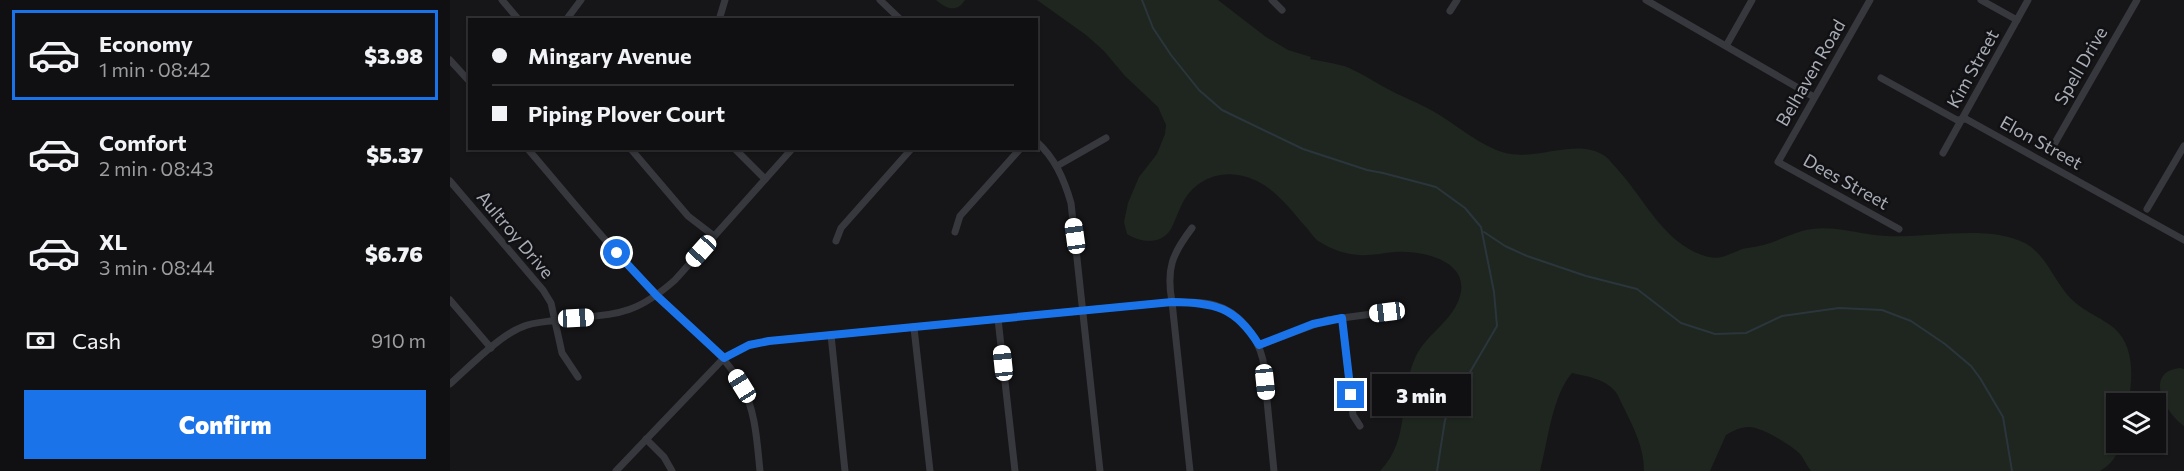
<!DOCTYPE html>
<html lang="en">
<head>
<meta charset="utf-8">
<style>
  :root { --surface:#101012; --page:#19191b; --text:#f1f3f6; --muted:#9c9d9f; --line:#303032; --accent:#1a73e8 }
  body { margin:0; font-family:Commissioner,sans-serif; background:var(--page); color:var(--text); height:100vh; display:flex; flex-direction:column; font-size:22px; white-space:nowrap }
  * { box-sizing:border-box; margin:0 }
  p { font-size:20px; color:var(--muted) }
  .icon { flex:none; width:33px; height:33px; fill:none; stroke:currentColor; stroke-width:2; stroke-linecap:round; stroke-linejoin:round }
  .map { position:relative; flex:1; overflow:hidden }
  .sheet { display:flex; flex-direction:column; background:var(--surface); width:450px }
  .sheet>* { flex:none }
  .guide { position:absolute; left:18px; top:18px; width:570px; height:132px; border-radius:0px; box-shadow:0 2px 4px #0004,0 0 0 2px var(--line); display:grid; align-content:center; height:132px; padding:0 24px; background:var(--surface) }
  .fabs { position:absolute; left:1656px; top:393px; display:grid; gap:12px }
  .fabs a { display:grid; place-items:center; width:60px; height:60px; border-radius:0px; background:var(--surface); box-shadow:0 2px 4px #0004,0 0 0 2px var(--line); font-size:30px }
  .end { position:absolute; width:27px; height:27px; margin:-14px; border:8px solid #1a73e8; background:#fff; box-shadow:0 0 0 3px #fff }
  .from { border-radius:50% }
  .bubble { position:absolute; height:42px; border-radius:0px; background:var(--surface); box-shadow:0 2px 4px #0004,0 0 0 2px var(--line); font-size:20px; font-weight:800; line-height:42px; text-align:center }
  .car { position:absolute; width:18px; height:36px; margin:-18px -9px; border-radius:8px; box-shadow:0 0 4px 2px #0007; background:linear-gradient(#fff 24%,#345 0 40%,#fff 0 76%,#345 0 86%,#fff 0) }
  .guide b { display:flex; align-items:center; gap:21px; height:57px; font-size:22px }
  .guide b+b { border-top:2px solid var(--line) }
  .guide i { width:15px; height:15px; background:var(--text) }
  ul { padding:10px 0 0; list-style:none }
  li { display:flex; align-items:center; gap:18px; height:90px; margin:0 12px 9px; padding:0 12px; border:3px solid transparent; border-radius:0px }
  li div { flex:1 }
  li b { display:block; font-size:22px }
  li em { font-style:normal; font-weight:800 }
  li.on { border-color:var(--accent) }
  li>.icon { width:54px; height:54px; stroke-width:1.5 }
  .pay { display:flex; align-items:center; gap:15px; height:66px; padding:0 24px; font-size:22px }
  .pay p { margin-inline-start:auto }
  .button { display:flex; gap:12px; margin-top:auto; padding:12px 24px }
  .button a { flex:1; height:69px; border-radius:0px; background:var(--accent); color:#fff; font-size:24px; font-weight:800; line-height:69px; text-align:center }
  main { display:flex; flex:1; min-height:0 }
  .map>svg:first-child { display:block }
  .green { fill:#1e261f }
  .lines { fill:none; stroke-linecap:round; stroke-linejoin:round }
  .stream { stroke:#2c353c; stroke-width:2 }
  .minor { stroke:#37383d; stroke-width:7 }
  .route { stroke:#1a73e8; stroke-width:8 }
  .labels { text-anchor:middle; stroke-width:5; stroke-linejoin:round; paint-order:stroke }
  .street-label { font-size:18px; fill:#a8adb8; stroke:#111113 }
</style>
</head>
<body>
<main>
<section class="sheet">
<ul>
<li class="on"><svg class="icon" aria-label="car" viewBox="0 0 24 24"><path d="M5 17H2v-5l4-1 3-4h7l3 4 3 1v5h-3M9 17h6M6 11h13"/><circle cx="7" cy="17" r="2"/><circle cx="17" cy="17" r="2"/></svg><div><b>Economy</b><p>1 min · 08:42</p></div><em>$3.98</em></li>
<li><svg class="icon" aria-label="car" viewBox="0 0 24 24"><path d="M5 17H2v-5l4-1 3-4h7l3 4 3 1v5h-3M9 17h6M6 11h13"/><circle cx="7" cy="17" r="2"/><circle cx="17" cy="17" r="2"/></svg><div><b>Comfort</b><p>2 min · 08:43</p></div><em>$5.37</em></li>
<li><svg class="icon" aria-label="car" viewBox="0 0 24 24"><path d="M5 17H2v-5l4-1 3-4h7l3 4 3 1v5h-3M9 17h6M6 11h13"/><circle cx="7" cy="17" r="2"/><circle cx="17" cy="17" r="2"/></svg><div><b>XL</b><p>3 min · 08:44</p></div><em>$6.76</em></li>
</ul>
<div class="pay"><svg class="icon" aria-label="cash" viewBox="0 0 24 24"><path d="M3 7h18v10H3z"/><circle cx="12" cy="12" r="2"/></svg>Cash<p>910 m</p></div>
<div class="button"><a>Confirm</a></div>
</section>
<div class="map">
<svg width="1734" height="471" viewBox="0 0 1734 471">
  <rect width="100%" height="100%" fill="#161618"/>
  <g class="green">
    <path d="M486,0H515C507,13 496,9 486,0Z"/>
    <path d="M587,0H768L816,37L838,50L861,57L860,59C871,61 883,63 894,66C908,71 921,80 934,87C948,95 964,101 979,109C1004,122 1025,143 1052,152C1084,163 1127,136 1155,156C1160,160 1164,166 1169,171C1194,199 1214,242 1252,255C1268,261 1275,256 1290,250C1296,247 1303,248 1309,246C1324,243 1338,235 1352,231C1379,223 1409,235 1437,236C1478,238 1538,224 1575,243C1599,256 1605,287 1627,304C1638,313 1653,319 1664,328C1685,346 1683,380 1678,403L1666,404V442L1670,443C1667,456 1662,464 1650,471H1361C1357,466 1354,459 1350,454C1341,445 1312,427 1299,427C1290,427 1283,431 1276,435L1260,471H1194C1194,447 1184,429 1174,408C1171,403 1169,396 1165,391C1155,379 1136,376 1122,373C1102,396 1098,441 1090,471H930C962,438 947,396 966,356C976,335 1001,322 1009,299C1023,261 972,250 945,252C933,253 921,256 909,255C896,254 882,250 870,242C864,239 860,231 855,226C836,204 819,180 788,175C765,171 742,183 732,204C728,212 725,221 721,229C711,245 691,243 677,234L674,222L678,203L689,177L707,154L715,134L716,125L708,107L675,76L654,51L636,35Z"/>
    <path d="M1730,368L1734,369V426C1715,413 1693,372 1730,368Z"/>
  </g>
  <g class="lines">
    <g class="stream">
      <path d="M692,0L703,28L721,55L749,90L772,110L853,149L917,170L933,173L986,187L1015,208L1031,227L1044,292L1047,326L1006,396L995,420L987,471"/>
      <path d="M1034,232L1055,246L1077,256L1136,276L1187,289L1231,323L1265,334L1296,333L1332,316L1389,308L1432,310L1461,321L1495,344L1521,366L1530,378L1553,417L1562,471"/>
    </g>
    <g class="minor">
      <path d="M52,0L69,20"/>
      <path d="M430,0L451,20"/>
      <path d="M822,0L832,10"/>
      <path d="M1196,0L1364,97"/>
      <path d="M1420,0L1328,162L1449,229"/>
      <path d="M1531,0L1567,20"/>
      <path d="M1000,11L1007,0"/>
      <path d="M116,20L131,0"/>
      <path d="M269,20L275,0"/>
      <path d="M1276,46L1302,0"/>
      <path d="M0,60L20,82"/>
      <path d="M1431,78L1507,120L1516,119L1734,240"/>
      <path d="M586,141C605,158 614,179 621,203L650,471"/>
      <path d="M77,148C120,198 161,250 208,296C237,325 272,349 292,386C306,412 307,443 310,471"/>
      <path d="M180,148L238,216L264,236"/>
      <path d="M284,148L315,179"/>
      <path d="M1602,148L1687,0"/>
      <path d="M1493,153L1578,0"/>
      <path d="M607,166L656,138"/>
      <path d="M0,181L93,290L101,303L112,353L128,377"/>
      <path d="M1697,209L1734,146"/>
      <path d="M742,228C722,254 716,269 722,302C736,302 751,301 765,305C790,312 807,336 813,360L824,471"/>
      <path d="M505,232L510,216L571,148"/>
      <path d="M386,241L391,228L462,148"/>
      <path d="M0,300L41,348"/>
      <path d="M892,318L903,415L910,426"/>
      <path d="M548,319L565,471"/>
      <path d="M464,328L480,471"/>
      <path d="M381,335L395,471"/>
      <path d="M809,345L877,320L937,312"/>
      <path d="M0,384C19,367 49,336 72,327C83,322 96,322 108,320C163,313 181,319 225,280L343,148"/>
      <path d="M196,439L214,457L222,471"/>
      <path d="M166,471L274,358L299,345L319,341L722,302L740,471"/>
    </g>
  </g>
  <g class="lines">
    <path class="route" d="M167,253L207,296L274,358L299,345L319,341L722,302C765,303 785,306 809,345L863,324L892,318L901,395"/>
  </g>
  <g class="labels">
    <g class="street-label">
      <text transform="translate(1631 66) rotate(-60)" y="6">Spell Drive</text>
      <text transform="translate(1523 69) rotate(-61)" y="6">Kim Street</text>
      <text transform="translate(1361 73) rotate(-60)" y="6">Belhaven Road</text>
      <text transform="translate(1591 143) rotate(29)" y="6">Elon Street</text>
      <text transform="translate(1396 182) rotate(29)" y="6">Dees Street</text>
      <text transform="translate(65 235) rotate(50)" y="6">Aultroy Drive</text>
    </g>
  </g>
</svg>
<div class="fabs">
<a><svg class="icon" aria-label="layers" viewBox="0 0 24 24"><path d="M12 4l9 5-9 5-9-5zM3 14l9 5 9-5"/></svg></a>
</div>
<i class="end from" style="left:167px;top:253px"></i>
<i class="end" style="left:901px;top:395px"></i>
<div class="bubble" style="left:922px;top:374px;width:99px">3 min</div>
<i class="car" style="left:625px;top:236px;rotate:352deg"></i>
<i class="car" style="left:251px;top:251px;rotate:222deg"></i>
<i class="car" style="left:937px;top:312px;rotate:263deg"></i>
<i class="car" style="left:126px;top:318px;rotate:87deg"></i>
<i class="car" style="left:553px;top:363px;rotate:354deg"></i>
<i class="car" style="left:815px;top:382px;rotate:174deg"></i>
<i class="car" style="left:292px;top:386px;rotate:328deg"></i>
<div class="guide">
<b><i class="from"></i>Mingary Avenue</b>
<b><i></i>Piping Plover Court</b>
</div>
</div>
</main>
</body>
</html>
